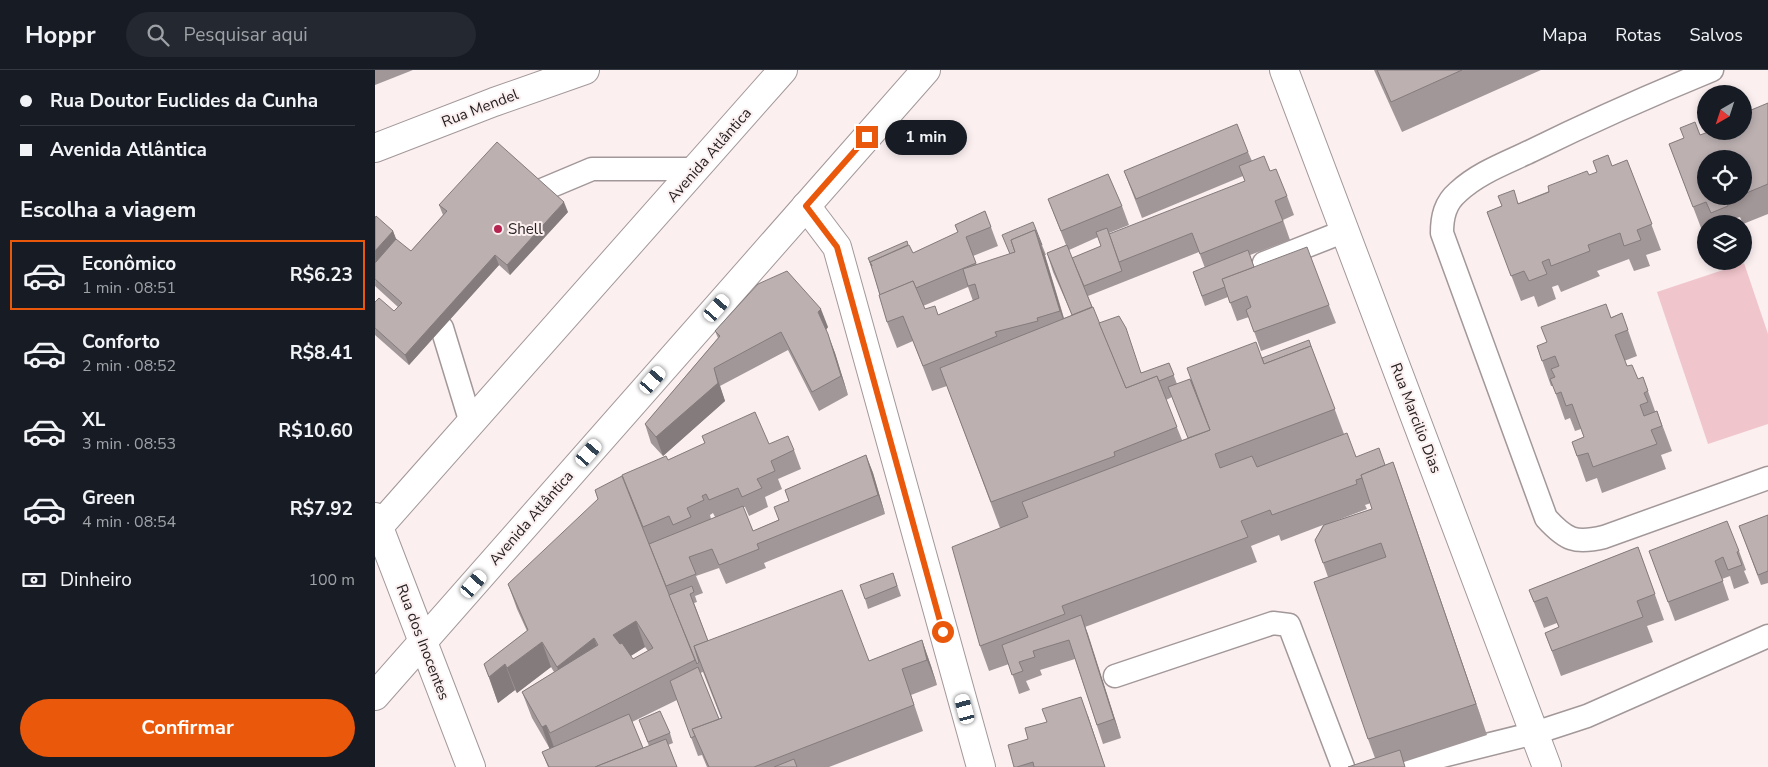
<!DOCTYPE html>
<html lang="pt">
<head>
<meta charset="utf-8">
<style>
  :root { --surface:#171b24; --page:#242831; --text:#f1f3f6; --muted:#9ea1a6; --line:#363941; --accent:#ea580c }
  body { margin:0; font-family:"Nunito Sans",sans-serif; background:var(--page); color:var(--text); height:100vh; display:flex; flex-direction:column; font-size:19px; white-space:nowrap }
  * { box-sizing:border-box; margin:0 }
  p { font-size:16px; color:var(--muted) }
  .icon { flex:none; width:28px; height:28px; fill:none; stroke:currentColor; stroke-width:2; stroke-linecap:round; stroke-linejoin:round }
  .map { position:relative; flex:1; overflow:hidden }
  .drawer { display:flex; flex-direction:column; background:var(--surface); width:375px }
  .drawer>* { flex:none }
  .top-card { display:grid; align-content:center; height:110px; padding:0 20px; background:var(--surface) }
  .needle { width:32px; rotate:219deg }
  .tools { position:absolute; left:1322px; top:15px; display:grid; gap:10px }
  .tools a { display:grid; place-items:center; width:55px; height:55px; border-radius:50%; background:var(--surface); box-shadow:0 2px 8px #0003; font-size:25px }
  .end { position:absolute; width:22px; height:22px; margin:-11px; border:6px solid #ea580c; background:#fff; box-shadow:0 0 0 2px #fff }
  .from { border-radius:50% }
  .bubble { position:absolute; height:35px; border-radius:18px; background:var(--surface); box-shadow:0 2px 8px #0003; font-size:16px; font-weight:700; line-height:35px; text-align:center }
  .car { position:absolute; width:15px; height:30px; margin:-15px -8px; border-radius:6px; box-shadow:0 0 4px 1px #0007; background:linear-gradient(#fff 24%,#345 0 40%,#fff 0 76%,#345 0 86%,#fff 0) }
  .top-card b { display:flex; align-items:center; gap:18px; height:48px; font-size:19px }
  .top-card b+b { border-top:1px solid var(--line) }
  .top-card i { width:12px; height:12px; background:var(--text) }
  ul { padding:0; list-style:none }
  li { display:flex; align-items:center; gap:15px; height:70px; margin:0 10px 8px; padding:0 10px; border:2px solid transparent; border-radius:0px }
  li div { flex:1 }
  li b { display:block; font-size:19px }
  li em { font-style:normal; font-weight:700 }
  li.current { border-color:var(--accent) }
  li>.icon { width:45px; height:45px; stroke-width:1.5 }
  h2 { padding:0 20px; font-size:22px; line-height:60px }
  .pay { display:flex; align-items:center; gap:12px; height:55px; padding:0 20px; font-size:19px }
  .pay p { margin-inline-start:auto }
  .button { display:flex; gap:10px; margin-top:auto; padding:10px 20px }
  .button a { flex:1; height:58px; border-radius:30px; background:var(--accent); color:#fff; font-size:20px; font-weight:700; line-height:58px; text-align:center }
  header { display:flex; align-items:center; gap:30px; box-sizing:border-box; height:70px; padding:0 25px; background:var(--surface); border-bottom:1px solid var(--line) }
  header strong { font-size:24px }
  nav { display:flex; gap:28px; margin-inline-start:auto; font-size:18px }
  .search { width:350px; height:45px; background:var(--page); display:flex; align-items:center; gap:12px; box-sizing:border-box; padding:0 18px; border-radius:28px; color:var(--muted); font-size:19px }
  main { display:flex; flex:1; min-height:0 }
  .map>svg:first-child { display:block }
  .garden { fill:#f0c5cb }
  .lines { fill:none; stroke-linecap:round; stroke-linejoin:round }
  .lane-casing { stroke:#a39899; stroke-width:25 }
  .street-casing { stroke:#a39899; stroke-width:30 }
  .primary-casing { stroke:#a39899; stroke-width:30 }
  .lane { stroke:#fff; stroke-width:22 }
  .street { stroke:#fff; stroke-width:28 }
  .primary { stroke:#fff; stroke-width:28 }
  .wall { fill:#a29798; fill-rule:evenodd }
  .shaded-wall { fill:#847b7c }
  .building { fill:#bcb0b1; stroke:#847b7c; fill-rule:evenodd }
  .route { stroke:#ea580c; stroke-width:6 }
  .poi-dot { fill:#b62551; stroke:#fbeff0; stroke-width:2 }
  .labels { text-anchor:middle; stroke-width:4; stroke-linejoin:round; paint-order:stroke }
  .street-label { font-size:15px; fill:#252021; stroke:#fbeff0 }
  .poi-label { font-size:15px; fill:#252021; stroke:#fbeff0; text-anchor:start }
</style>
</head>
<body>
<header>
<strong>Hoppr</strong>
<div class="search"><svg class="icon" aria-label="search" viewBox="0 0 24 24"><circle cx="10" cy="10" r="6"/><path d="M15 15l6 6"/></svg>Pesquisar aqui</div>
<nav><a>Mapa</a><a>Rotas</a><a>Salvos</a></nav>
</header>
<main>
<section class="drawer">
<div class="top-card">
<b><i class="from"></i>Rua Doutor Euclides da Cunha</b>
<b><i></i>Avenida Atlântica</b>
</div>
<h2>Escolha a viagem</h2>
<ul>
<li class="current"><svg class="icon" aria-label="car" viewBox="0 0 24 24"><path d="M5 17H2v-5l4-1 3-4h7l3 4 3 1v5h-3M9 17h6M6 11h13"/><circle cx="7" cy="17" r="2"/><circle cx="17" cy="17" r="2"/></svg><div><b>Econômico</b><p>1 min · 08:51</p></div><em>R$6.23</em></li>
<li><svg class="icon" aria-label="car" viewBox="0 0 24 24"><path d="M5 17H2v-5l4-1 3-4h7l3 4 3 1v5h-3M9 17h6M6 11h13"/><circle cx="7" cy="17" r="2"/><circle cx="17" cy="17" r="2"/></svg><div><b>Conforto</b><p>2 min · 08:52</p></div><em>R$8.41</em></li>
<li><svg class="icon" aria-label="car" viewBox="0 0 24 24"><path d="M5 17H2v-5l4-1 3-4h7l3 4 3 1v5h-3M9 17h6M6 11h13"/><circle cx="7" cy="17" r="2"/><circle cx="17" cy="17" r="2"/></svg><div><b>XL</b><p>3 min · 08:53</p></div><em>R$10.60</em></li>
<li><svg class="icon" aria-label="car" viewBox="0 0 24 24"><path d="M5 17H2v-5l4-1 3-4h7l3 4 3 1v5h-3M9 17h6M6 11h13"/><circle cx="7" cy="17" r="2"/><circle cx="17" cy="17" r="2"/></svg><div><b>Green</b><p>4 min · 08:54</p></div><em>R$7.92</em></li>
</ul>
<div class="pay"><svg class="icon" aria-label="cash" viewBox="0 0 24 24"><path d="M3 7h18v10H3z"/><circle cx="12" cy="12" r="2"/></svg>Dinheiro<p>100 m</p></div>
<div class="button"><a>Confirmar</a></div>
</section>
<div class="map">
<svg width="1393" height="697" viewBox="0 0 1393 697">
  <rect width="100%" height="100%" fill="#fbeff0"/>
  <path class="garden" d="M1369,193L1393,264V354L1333,374L1282,222Z"/>
  <g class="lines">
    <g class="lane-casing">
      <g id="lane">
        <path d="M1337,0C1276,25 1215,52 1156,81C1131,93 1103,103 1083,122C1070,133 1067,147 1067,163L1171,448C1191,470 1200,474 1229,467L1393,408"/>
        <path d="M167,120L217,99H320"/>
        <path d="M889,193L970,161"/>
        <path d="M67,258L96,353"/>
        <path d="M740,606L898,553L914,555L968,697"/>
        <path d="M1023,697L1160,663L1212,646L1393,566"/>
      </g>
    </g>
    <g class="street-casing">
      <g id="street">
        <path d="M909,0L1172,697"/>
        <path d="M0,78L119,32L210,0"/>
        <path d="M431,136L462,177L606,697"/>
        <path d="M0,447L96,697"/>
      </g>
    </g>
    <g class="primary-casing">
      <g id="primary">
        <path d="M0,461L408,0"/>
        <path d="M0,626L551,0"/>
      </g>
    </g>
    <use href="#lane" class="lane"/>
    <use href="#street" class="street"/>
    <use href="#primary" class="primary"/>
  </g>
  <g class="wall">
    <path d="M0,0H38L0,15Z"/>
    <path d="M999,0H1166L1027,62Z"/>
    <path d="M1393,33V144L1368,154L1365,147L1358,149L1360,154H1331V162L1328,163L1294,74L1309,68L1325,65L1369,61ZM1369,89V126H1331Z"/>
    <path d="M873,82L877,91L895,101L912,126L919,145L908,150L915,170L875,185L879,197L954,235L961,253L886,281L874,247L862,251L853,227L830,236L818,202L830,198L824,182L713,226L724,253L767,303L794,293L802,314L887,288L936,276L969,364L981,387L1010,395L1018,392L1112,665L1029,692L1000,688L993,669L953,507L940,470L948,455L906,471L904,465L876,476L882,492L710,557L746,668L728,674L700,589L665,600L667,605L651,611L655,620L644,624L634,594L614,601L605,576L625,458L572,316L557,321L538,271L522,278L512,252L498,201L493,188L538,183L583,163L580,155L610,141L623,176L598,186L602,195L667,175L671,185H670L689,248L697,245L678,202L672,183L691,175L673,129L747,136L754,155L734,163L737,172L870,111L868,106L767,148L749,101ZM723,167L726,176L697,188L694,180ZM593,217L598,231L563,245L550,239L548,236ZM797,327L813,368L807,370L791,330ZM996,433L997,439L955,453L992,439L990,435Z"/>
    <path d="M1252,90L1286,180L1271,185L1275,196L1259,201L1254,189L1222,201L1225,206L1186,222L1183,215L1177,217L1181,229L1163,237L1159,226L1146,231L1112,142L1127,136L1123,126L1144,133Z"/>
    <path d="M64,135L193,142L135,205L124,195L34,295L0,265V232L19,241L23,237L0,216V148L18,161L21,170L36,181L68,145Z"/>
    <path d="M1247,243L1262,286L1249,291L1252,296L1263,309L1268,307L1280,341H1282L1297,381L1286,385L1291,399L1227,423L1222,408L1211,412L1197,372L1209,367L1206,359L1200,361L1195,348L1190,350L1178,316H1176L1162,276Z"/>
    <path d="M453,257L451,260L460,283L473,325L444,341L413,280L345,316L350,331L288,386L276,373L270,354L343,268L340,261Z"/>
    <path d="M327,366L394,374L419,380L426,399L403,409L407,419L390,427L393,437L374,446L370,437H368L378,461L403,450L414,431L410,420L491,385L498,403L510,444L389,493L391,498L351,514L344,498L321,506L328,523L320,526L322,532L319,533L333,571L494,591L547,570L556,596L562,615L536,625L548,661L454,697H332L327,685L323,686L302,630L257,652L268,678L274,676L264,650L295,663L298,673L293,675L302,697H173L167,682L175,679L157,648L147,622L179,602L176,597L142,623L140,620L123,633L109,594L152,561L142,539L133,514L293,390L330,374ZM338,443L340,447L336,449L335,445ZM270,577L273,581L258,589L255,586ZM328,602L346,648L344,649L325,603Z"/>
    <path d="M1393,445V513L1386,515L1364,456Z"/>
    <path d="M1263,477L1289,550L1272,556L1278,572L1186,606L1170,563L1184,558L1182,553L1169,558L1154,520Z"/>
    <path d="M1274,481H1364L1371,500L1369,501L1374,513L1359,519L1355,506L1347,509L1354,530L1300,551Z"/>
    <path d="M518,503L526,526L493,539L490,529Z"/>
    <path d="M713,646L730,697H639L653,669Z"/>
  </g>
  <g class="shaded-wall">
    <path d="M189,132L193,142L135,205L132,195Z"/>
    <path d="M660,160L670,186L694,266L685,241Z"/>
    <path d="M18,161L22,171L0,195V181Z"/>
    <path d="M120,185L124,195L34,295L30,285Z"/>
    <path d="M446,239L453,257L450,261L443,242Z"/>
    <path d="M453,264L460,283L473,325L466,306Z"/>
    <path d="M339,298L350,331L288,386L281,367Z"/>
    <path d="M491,385L498,403L510,444L503,425Z"/>
    <path d="M1018,392L1029,423L1112,665L1101,634Z"/>
    <path d="M706,545L713,564L746,668L739,649Z"/>
    <path d="M261,551L270,577L248,591L238,565Z"/>
    <path d="M219,568L228,593L191,622L182,597Z"/>
    <path d="M547,570L556,596L562,615L552,590Z"/>
    <path d="M167,572L176,597L142,623L132,598Z"/>
    <path d="M130,594L140,620L123,633L114,607Z"/>
    <path d="M706,627L713,646L730,697Z"/>
    <path d="M171,655L180,680L176,683L167,657Z"/>
  </g>
  <g class="building">
    <path d="M1002,0H1087L1016,32Z"/>
    <path d="M1393,33V114L1369,124V89H1331V126H1350L1353,136L1336,143L1331,132L1318,137L1294,74L1309,68L1305,58L1320,52L1325,65L1336,61H1369V43Z"/>
    <path d="M862,54L873,82L761,129L749,101Z"/>
    <path d="M122,72L189,132L132,195L120,185L30,285L0,258V232L4,228L19,241L27,233L0,209V193L21,169L36,181L72,141L64,135Z"/>
    <path d="M1233,85L1237,96L1252,90L1277,154L1262,160L1266,170L1249,176L1245,163L1213,175L1215,181L1176,196L1174,189L1167,192L1172,204L1154,211L1149,201L1136,206L1112,142L1127,136L1123,126L1139,120L1143,134L1174,122L1173,116L1212,101L1214,105L1222,102L1218,91Z"/>
    <path d="M889,86L895,101L901,99L912,126L900,131L908,151L825,184L817,163L744,192L734,164L870,111L864,96Z"/>
    <path d="M733,104L747,136L686,161L673,129Z"/>
    <path d="M610,141L616,157L591,167L601,193L541,218L538,211L505,225L495,192L534,175L538,183L583,162L580,155Z"/>
    <path d="M1,146L18,161L0,181V148Z"/>
    <path d="M658,152L667,175H666L660,160L636,170L640,182L635,184L627,165Z"/>
    <path d="M732,158L747,201L709,216L697,188L726,176L721,162Z"/>
    <path d="M660,160L685,241L662,248L663,251L620,262L622,266L548,296L528,246L512,252L504,225L538,211L550,239L560,236L563,245L604,228L600,214L593,216L588,199L640,182L636,170Z"/>
    <path d="M532,171L533,175L495,192L497,196L493,188Z"/>
    <path d="M692,175L717,237L697,245L672,183Z"/>
    <path d="M932,177L954,235L879,262L871,240L876,237L872,226L855,233L847,209Z"/>
    <path d="M873,180L879,197L847,209L850,217L827,226L818,202Z"/>
    <path d="M412,201L446,239L443,242L453,264L466,306L437,322L406,262L339,298L343,313L281,367L270,354L345,266L340,261L383,214Z"/>
    <path d="M1231,234L1236,248L1247,243L1253,260L1240,265L1252,296L1257,295L1263,309L1268,307L1273,321L1269,323L1273,332L1265,335L1269,346L1282,341L1287,356L1276,360L1282,374L1218,397L1213,383L1202,386L1197,372L1209,367L1197,334L1191,336L1186,322L1181,324L1175,309L1180,307L1176,299L1184,296L1180,286L1167,291L1162,276L1172,272L1166,257Z"/>
    <path d="M718,237L751,318L782,306L802,357L739,382L740,386L616,432L565,298Z"/>
    <path d="M744,246L751,258L766,303L794,293L799,305L784,311L782,306L751,318L724,253Z"/>
    <path d="M934,270L936,276L889,294L887,288Z"/>
    <path d="M881,272L889,294L936,276L960,339L840,384L845,398L877,386L882,397L972,363L981,387L1004,378L1010,395L986,405L987,408L981,410L982,414L897,445L895,440L866,451L873,467L687,536L690,544L605,576L577,477L653,447L647,432L835,360L812,298Z"/>
    <path d="M815,309L835,360L813,368L793,317Z"/>
    <path d="M380,342L394,374L413,366L419,380L396,391L400,401L382,409L387,418L367,427L363,418L334,430L331,424L327,426L329,430L312,438L316,447L298,455L294,446L268,457L247,405L291,386L293,390L330,373L327,366Z"/>
    <path d="M491,385L503,425L382,474L384,479L344,495L337,479L314,487L321,504L291,516L274,474L368,436L378,461L404,450L399,437L414,431L410,420Z"/>
    <path d="M1018,392L1101,634L993,669L939,512L1011,487L1006,473L948,493L940,470L949,455L997,439L986,405Z"/>
    <path d="M247,406L320,590L175,663L171,655L167,657L147,622L223,575L219,568L182,597L167,572L132,598L130,594L114,607L109,594L153,560L133,514L223,429L220,420ZM261,551L278,578L258,589L247,573L245,574L238,565Z"/>
    <path d="M1393,445V501L1383,505L1364,456Z"/>
    <path d="M1352,451L1364,481L1362,482L1367,495L1353,500L1348,487L1340,491L1348,511L1293,532L1274,481Z"/>
    <path d="M1263,477L1280,524L1262,531L1268,547L1177,581L1170,563L1184,557L1172,527L1159,532L1154,520Z"/>
    <path d="M518,503L522,516L490,529L485,515Z"/>
    <path d="M317,516L319,522L315,524L333,571L319,576L324,592L322,594L294,525Z"/>
    <path d="M467,520L494,591L547,570L552,590L527,599L539,635L379,697H334L317,659L347,648L319,576Z"/>
    <path d="M706,545L739,649L722,655L694,570L658,581L660,587L644,592L648,601L637,605L627,575Z"/>
    <path d="M323,597L344,649L317,659L320,666L316,668L295,611Z"/>
    <path d="M706,627L730,697H659L658,692L642,697H639L633,675L653,669L650,658L672,652L667,639Z"/>
    <path d="M285,641L295,663L273,672L264,650Z"/>
    <path d="M254,644L268,678L220,697H174L167,682Z"/>
    <path d="M291,669L302,697H220Z"/>
    <path d="M1025,680L1030,697H973Z"/>
    <path d="M419,689L422,697H399Z"/>
  </g>
  <g class="lines">
    <path class="route" d="M492,67L431,136L462,177L568,562"/>
  </g>
  <circle class="poi-dot" cx="123" cy="159" r="5"/>
  <g class="labels">
    <g class="street-label">
      <text transform="translate(105 38) rotate(-21)" y="5">Rua Mendel</text>
      <text transform="translate(334 85) rotate(-49)" y="5">Avenida Atlântica</text>
      <text transform="translate(1041 348) rotate(69)" y="5">Rua Marcilio Dias</text>
      <text transform="translate(156 448) rotate(-49)" y="5">Avenida Atlântica</text>
      <text transform="translate(48 572) rotate(69)" y="5">Rua dos Inocentes</text>
    </g>
    <g class="poi-label">
      <text x="133" y="164">Shell</text>
    </g>
  </g>
</svg>
<div class="tools">
<a><svg class="needle" viewBox="-14 -14 28 28"><path d="M0-13l5 13h-10z" fill="#e53935"/><path d="M0 13l5-13h-10z" fill="#9ea1a6"/></svg></a>
<a><svg class="icon" aria-label="locate" viewBox="0 0 24 24"><circle cx="12" cy="12" r="6"/><path d="M12 2v4M12 18v4M2 12h4M18 12h4"/></svg></a>
<a><svg class="icon" aria-label="layers" viewBox="0 0 24 24"><path d="M12 4l9 5-9 5-9-5zM3 14l9 5 9-5"/></svg></a>
</div>
<i class="end from" style="left:568px;top:562px"></i>
<i class="end" style="left:492px;top:67px"></i>
<div class="bubble" style="left:510px;top:50px;width:82px">1 min</div>
<i class="car" style="left:342px;top:238px;rotate:41deg"></i>
<i class="car" style="left:278px;top:310px;rotate:41deg"></i>
<i class="car" style="left:214px;top:383px;rotate:41deg"></i>
<i class="car" style="left:99px;top:514px;rotate:41deg"></i>
<i class="car" style="left:590px;top:639px;rotate:345deg"></i>
</div>
</main>
</body>
</html>
